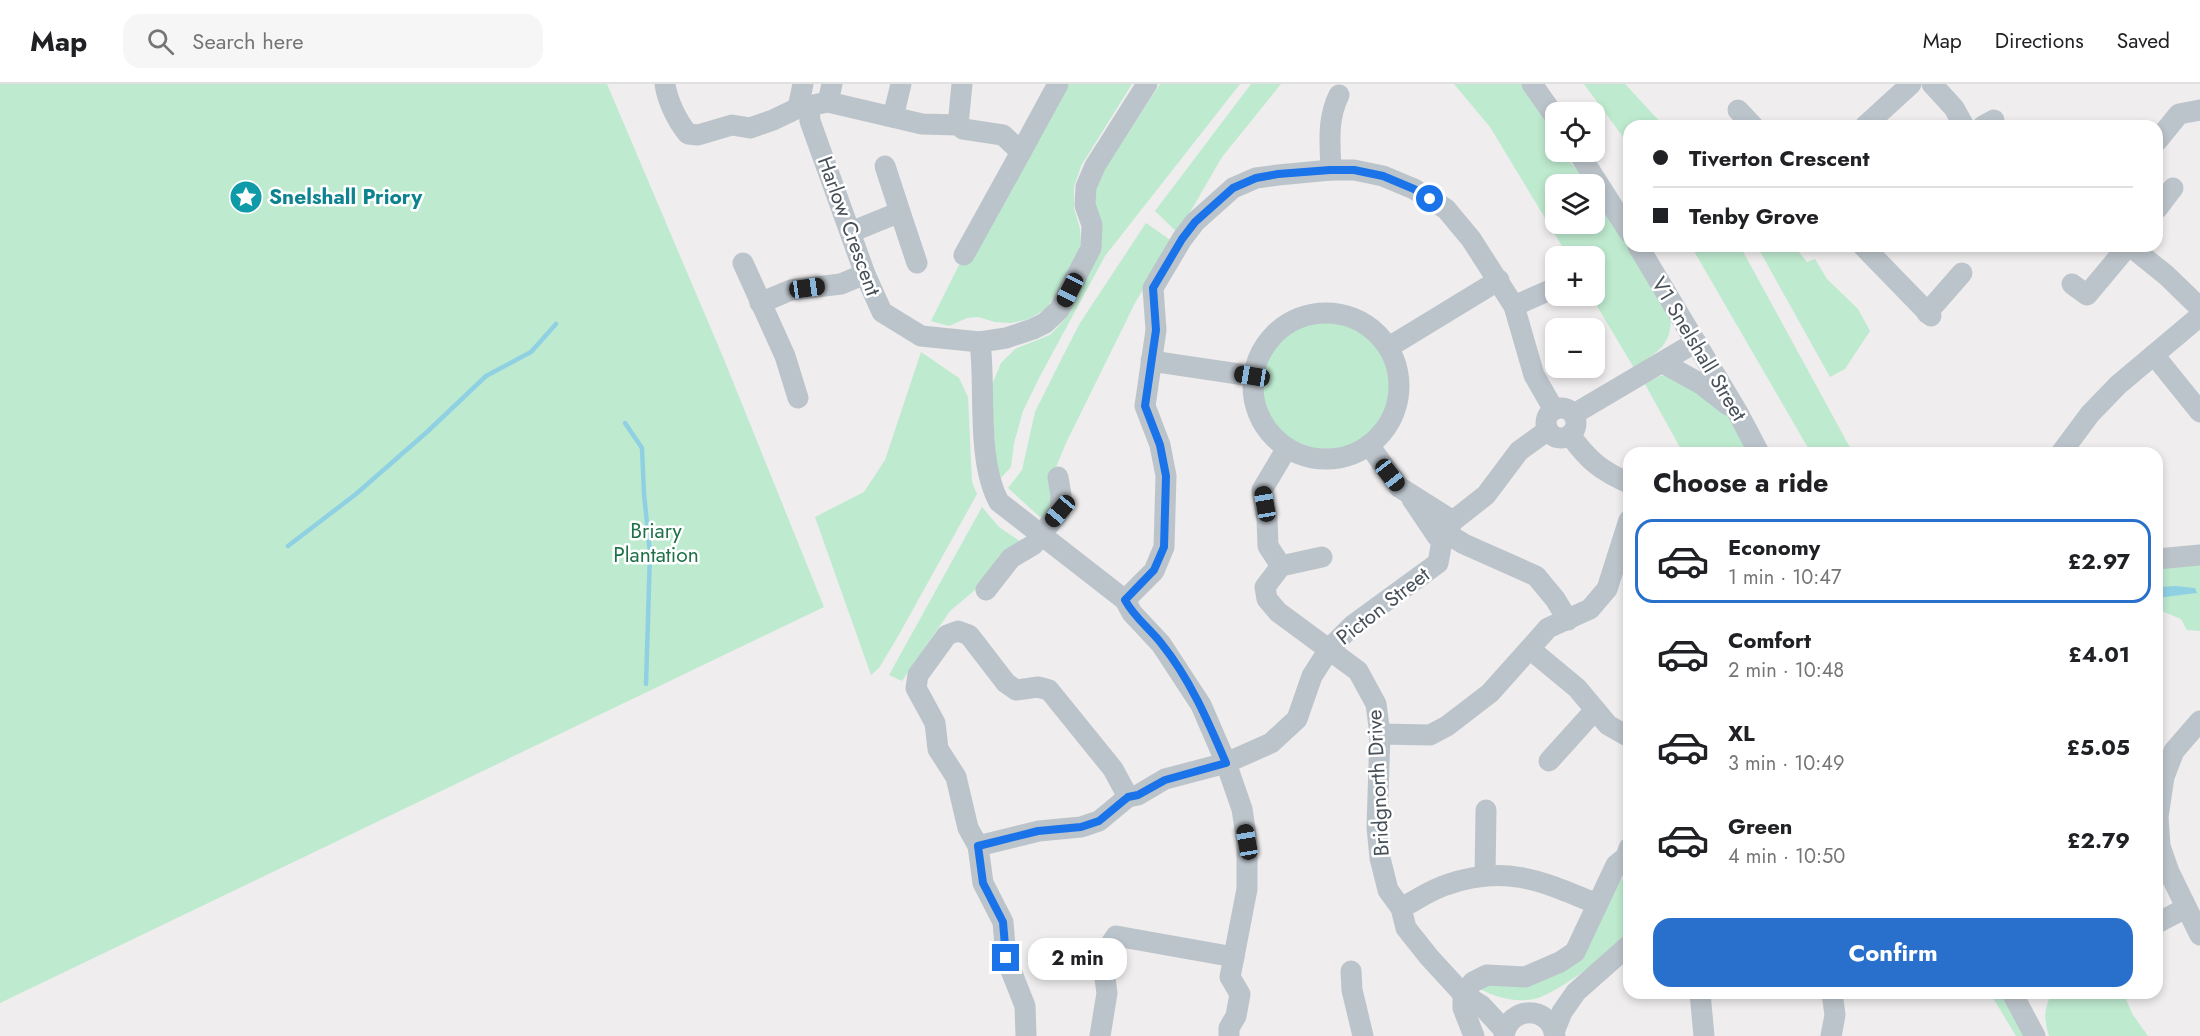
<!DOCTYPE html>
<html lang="en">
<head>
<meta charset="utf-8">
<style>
  :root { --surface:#fff; --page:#f6f6f6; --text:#202124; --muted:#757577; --line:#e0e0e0; --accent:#2970cd }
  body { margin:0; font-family:Jost,sans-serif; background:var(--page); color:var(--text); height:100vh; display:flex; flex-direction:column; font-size:22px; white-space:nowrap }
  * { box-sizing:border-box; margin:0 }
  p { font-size:20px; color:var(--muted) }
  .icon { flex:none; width:33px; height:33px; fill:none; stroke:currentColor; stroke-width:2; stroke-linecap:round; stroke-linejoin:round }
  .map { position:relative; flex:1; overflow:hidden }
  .details { position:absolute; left:1623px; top:363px; width:540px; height:552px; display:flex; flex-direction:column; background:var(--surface); border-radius:18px; box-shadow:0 3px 9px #0003 }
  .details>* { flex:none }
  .guide { position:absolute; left:1623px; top:36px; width:540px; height:132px; border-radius:18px; box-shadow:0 3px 9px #0003; display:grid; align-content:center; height:132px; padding:0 30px; background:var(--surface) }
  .buttons { position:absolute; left:1545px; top:18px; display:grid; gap:12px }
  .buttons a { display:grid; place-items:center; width:60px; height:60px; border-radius:12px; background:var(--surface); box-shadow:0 3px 9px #0003; font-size:30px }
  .end { position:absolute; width:27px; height:27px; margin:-14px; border:8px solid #1a73e8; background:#fff; box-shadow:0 0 0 3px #fff }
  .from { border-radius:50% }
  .bubble { position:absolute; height:42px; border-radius:18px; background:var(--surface); box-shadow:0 3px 9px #0003; font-size:20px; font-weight:700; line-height:42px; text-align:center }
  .car { position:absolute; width:18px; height:36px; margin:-18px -9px; border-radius:8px; box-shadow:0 0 4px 2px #0007; background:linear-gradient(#222 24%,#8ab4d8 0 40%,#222 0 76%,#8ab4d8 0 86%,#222 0) }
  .guide b { display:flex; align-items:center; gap:21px; height:57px; font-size:22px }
  .guide b+b { border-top:2px solid var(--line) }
  .guide i { width:15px; height:15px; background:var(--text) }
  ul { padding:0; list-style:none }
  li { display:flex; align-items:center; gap:18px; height:84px; margin:0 12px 9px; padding:0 18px; border:3px solid transparent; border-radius:18px }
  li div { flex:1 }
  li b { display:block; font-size:22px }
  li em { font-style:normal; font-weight:700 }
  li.current { border-color:var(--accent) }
  li>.icon { width:54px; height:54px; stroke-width:1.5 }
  h2 { padding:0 30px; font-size:27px; line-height:72px }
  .primary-button { display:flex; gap:12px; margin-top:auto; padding:12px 30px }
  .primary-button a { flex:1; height:69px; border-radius:18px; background:var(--accent); color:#fff; font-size:24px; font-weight:700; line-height:69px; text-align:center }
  header { display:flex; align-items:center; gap:36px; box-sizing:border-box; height:84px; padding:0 30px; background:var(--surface); border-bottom:2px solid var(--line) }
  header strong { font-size:28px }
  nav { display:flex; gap:33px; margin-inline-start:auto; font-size:21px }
  .search { width:420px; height:54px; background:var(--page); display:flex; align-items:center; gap:15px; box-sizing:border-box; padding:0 21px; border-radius:18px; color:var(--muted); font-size:22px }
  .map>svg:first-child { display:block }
  .green { fill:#beeacf }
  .water { fill:#8fd1e3 }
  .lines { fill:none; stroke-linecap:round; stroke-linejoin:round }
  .stream { stroke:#8fd1e3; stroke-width:4.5 }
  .minor { stroke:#bcc4cb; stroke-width:21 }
  .route { stroke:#1a73e8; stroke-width:8 }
  .labels { text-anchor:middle; stroke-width:5; stroke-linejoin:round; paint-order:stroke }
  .culture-label { font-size:21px; font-weight:bold; fill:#0d838f; stroke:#fff; text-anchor:start }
  .street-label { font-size:21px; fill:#475058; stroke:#fff }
  .park-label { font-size:21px; fill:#1f7248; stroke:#fff }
</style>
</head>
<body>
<header>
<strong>Map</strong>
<div class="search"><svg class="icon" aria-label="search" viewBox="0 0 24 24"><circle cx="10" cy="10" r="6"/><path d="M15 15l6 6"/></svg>Search here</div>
<nav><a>Map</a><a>Directions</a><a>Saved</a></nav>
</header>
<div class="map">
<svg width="2200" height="952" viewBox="0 0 2200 952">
  <rect width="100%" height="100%" fill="#efeded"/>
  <g class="green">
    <path d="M0,0H607L723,273L824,523L0,919Z"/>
    <path d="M1058,0H1132L1081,82L1074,103V124L1080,145L1081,160L1073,180L1047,224L1029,235L1011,239L995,238L978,233L967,234L949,242L931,237L964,171Z"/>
    <path d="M1160,0H1240L1105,172L1039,294L1023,327L1014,359L1011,383L997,398L991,303L1001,279L1015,265L1050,251L1067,233L1100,166L1095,118L1097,97Z"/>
    <path d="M1251,0H1281L1222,73L1178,149L1155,127Z"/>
    <path d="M1454,0H1524C1538,19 1555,44 1556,68H1564L1569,77L1590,100H1556V140H1594L1595,106L1600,112L1671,227C1672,262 1661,265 1634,284L1591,212H1594V172H1568L1490,43Z"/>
    <path d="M1584,0H1625L1664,42H1629V61Z"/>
    <path d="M1146,139L1173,158L1136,217L1067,357L1053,390L1051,423L1041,434L1008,404L1022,386L1035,328L1065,268L1080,239Z"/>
    <path d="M1691,162H1740L1853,369H1811Z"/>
    <path d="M1757,162H1794L1807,178L1815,175L1827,195L1858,225L1870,247L1845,285L1830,293Z"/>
    <circle cx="1326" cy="301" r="64"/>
    <path d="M921,268L959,294L968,313L972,398L977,410L897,554L879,584L871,591L815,433L864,408L885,376Z"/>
    <path d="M1668,291L1691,299L1729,333L1752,369H1683L1645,300L1660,292Z"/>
    <path d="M982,423L999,443L1021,458L999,472L975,506L950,527L902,597L889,591Z"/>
    <path d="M2200,475V547L2187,546L2181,535L2157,525V484Z"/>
    <path d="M1629,782V854C1607,869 1558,910 1534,915C1516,919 1495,913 1480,905L1484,897L1551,889L1617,799L1623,794Z"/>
    <path d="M1990,909H2000L2026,952H2016Z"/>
    <path d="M2053,909H2123L2133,931L2148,952H2049C2044,936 2043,923 2053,909Z"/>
  </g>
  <path class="water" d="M2176,502L2195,504L2197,509L2157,514V503Z"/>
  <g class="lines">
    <g class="stream">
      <path d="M625,339L642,364L644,410L650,469L646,600"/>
      <path d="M288,462L356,410L427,348L486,292L531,268L556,240"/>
    </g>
    <g class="minor">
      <path d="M665,0C667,16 677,37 688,50L698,51L732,41L750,44L773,36L798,24L828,18L922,40L958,41L962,0"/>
      <path d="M1532,0L1556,34"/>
      <path d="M1932,0L1954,24L1964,42"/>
      <path d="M828,18L832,0"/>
      <path d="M809,23L810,37L865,190L882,228L921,252L980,258L1006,254L1033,245L1045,239L1059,226L1091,164L1092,141L1085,121L1086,103L1095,82L1147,0"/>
      <path d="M798,24L803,0"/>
      <path d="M1738,26L1753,42"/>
      <path d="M893,33L901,0"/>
      <path d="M958,41L963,45L1003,51L1021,68L1058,0"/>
      <path d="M1865,42L1911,0"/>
      <path d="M1983,42L1994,36"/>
      <path d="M2157,57L2179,30L2200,26"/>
      <path d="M1578,68L1629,148"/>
      <path d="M1331,86C1330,59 1327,35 1339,11"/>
      <path d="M2157,125L2173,104"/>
      <path d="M900,128L917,179"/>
      <path d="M851,148L900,128L885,82"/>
      <path d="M1638,162L1738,329L1759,369"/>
      <path d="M1863,162L1931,232"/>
      <path d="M2130,162L2166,191L2200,224"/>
      <path d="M964,171L1021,68"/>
      <path d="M743,179L785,272L798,314"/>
      <path d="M2072,200L2087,211L2128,162"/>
      <path d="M760,219L791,206L841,200L865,190"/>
      <path d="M1514,222L1550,206"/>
      <circle cx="1326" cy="302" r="73"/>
      <path d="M1927,229L1962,189"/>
      <path d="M980,258C986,305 976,376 999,418L1125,516L1132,529L1161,560L1201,621L1226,679L1242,725L1247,758V805L1230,893L1240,910L1236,932L1229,944V952"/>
      <path d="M1389,263L1499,196"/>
      <path d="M2154,271L2200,328"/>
      <path d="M1151,277L1252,292"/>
      <path d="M1663,279L1701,300L1728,321"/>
      <circle cx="1561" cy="339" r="15"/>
      <path d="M1574,330L1696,258"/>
      <path d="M1570,351C1588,376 1601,387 1629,399"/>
      <path d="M1369,361L1399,403L1453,437"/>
      <path d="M2061,369L2090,330L2118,301L2200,232"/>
      <path d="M1412,415L1437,452L1442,457"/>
      <path d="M1446,449L1464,460L1536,492L1555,515L1568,536"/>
      <path d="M1322,473L1281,482L1265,503L1267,515L1278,528L1358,587L1376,620L1380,650L1377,743L1380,774L1388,806L1401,824L1406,844L1429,873L1463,910L1482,922L1505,947"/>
      <path d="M2157,475L2200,471"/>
      <path d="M1281,482L1268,462L1267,435L1262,406L1287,364"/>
      <path d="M986,506L1011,474L1033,461L1060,427L1061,411L1058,393"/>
      <path d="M1125,516L1154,487L1164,463L1166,392L1160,361L1145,322L1156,246L1153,204L1182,155L1195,138L1233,104L1256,94L1278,91L1331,86H1354L1383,92L1414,105L1446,125L1471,155L1514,222L1534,291L1554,326"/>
      <path d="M1530,565L1577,604L1608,641L1629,653"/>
      <path d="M2200,637L2174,667L2164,693L2158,733L2160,762L2169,788L2200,851"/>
      <path d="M1380,650L1430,651L1447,642L1490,609L1548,544L1590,525L1607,505L1629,436"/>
      <path d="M1549,677L1595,626"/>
      <path d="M978,762L1039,747L1081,743L1099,737L1128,713L1138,711L1165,695L1226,679L1271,659L1297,635L1312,592L1330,564L1353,541L1438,479L1442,457L1453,437L1486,411L1519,367L1548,346"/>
      <path d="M1485,792L1486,726"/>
      <path d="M1401,824C1415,817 1430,806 1446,801C1506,780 1542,797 1597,820"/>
      <path d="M2157,839L2186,824"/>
      <path d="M1351,887L1352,906L1363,952"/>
      <path d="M1700,909L1704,952"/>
      <path d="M2012,909L2035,952"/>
      <path d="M1554,948L1562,928L1576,908L1629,861"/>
      <path d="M1026,952L1025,922L1006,874L1003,838L983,799L978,762L968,744L956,693L938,665L935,639L916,604L918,591L947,551L958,547L969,551L1006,599L1016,606L1038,603L1049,606L1113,685L1128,713"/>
      <path d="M1100,952L1107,909L1102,873L1116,852L1234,873"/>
      <path d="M1474,952L1463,924V910L1473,898L1487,891L1525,893L1560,878L1575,868L1616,781L1626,773L1629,764"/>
      <path d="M1504,952C1509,921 1550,921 1555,952"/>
      <path d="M1831,952L1835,931L1832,909"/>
    </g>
  </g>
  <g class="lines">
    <path class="route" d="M1006,874L1003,838L983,799L978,762L1038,747L1081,743L1099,737L1128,713L1138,711L1165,696L1226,679C1208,637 1190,595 1161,559C1149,544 1134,533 1125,516L1154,486L1164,463L1166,392L1160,361L1145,322L1156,246L1153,204L1182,155L1195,138L1233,104L1256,94L1278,90L1330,86H1354L1383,92L1414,105L1430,115"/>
  </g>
  <defs>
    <g id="sight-disc" transform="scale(1.725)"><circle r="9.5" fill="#0f9aa8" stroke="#fff"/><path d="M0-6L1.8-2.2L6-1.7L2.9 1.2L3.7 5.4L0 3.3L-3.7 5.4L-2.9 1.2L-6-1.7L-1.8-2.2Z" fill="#fff"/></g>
  </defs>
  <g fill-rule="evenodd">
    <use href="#sight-disc" x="246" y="113"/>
  </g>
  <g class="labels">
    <g class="culture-label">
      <text x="269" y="120">Snelshall Priory</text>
    </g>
    <g class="street-label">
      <text transform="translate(849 142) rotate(70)" y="7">Harlow Crescent</text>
      <text transform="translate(1699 265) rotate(59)" y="7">V1 Snelshall Street</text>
      <text transform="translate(1383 522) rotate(-38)" y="7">Picton Street</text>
      <text transform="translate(1378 699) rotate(-93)" y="7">Bridgnorth Drive</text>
    </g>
    <g class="park-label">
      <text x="656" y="454">Briary<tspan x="656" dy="24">Plantation</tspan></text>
    </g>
  </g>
</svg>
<div class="buttons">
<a><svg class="icon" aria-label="locate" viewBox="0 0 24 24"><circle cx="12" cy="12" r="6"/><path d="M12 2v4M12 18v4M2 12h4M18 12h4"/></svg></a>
<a><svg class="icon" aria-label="layers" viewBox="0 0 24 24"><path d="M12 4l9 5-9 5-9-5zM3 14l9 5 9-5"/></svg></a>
<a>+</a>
<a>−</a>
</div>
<i class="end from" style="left:1430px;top:115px"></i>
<i class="end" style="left:1006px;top:874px"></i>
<div class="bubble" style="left:1028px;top:854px;width:99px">2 min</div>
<i class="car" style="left:807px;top:204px;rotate:82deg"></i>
<i class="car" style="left:1070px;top:206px;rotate:207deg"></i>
<i class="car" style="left:1252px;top:292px;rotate:279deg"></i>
<i class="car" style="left:1390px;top:391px;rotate:142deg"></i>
<i class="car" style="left:1265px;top:420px;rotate:350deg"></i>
<i class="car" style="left:1060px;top:427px;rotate:220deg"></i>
<i class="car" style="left:1247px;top:758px;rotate:350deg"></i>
<div class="guide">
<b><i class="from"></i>Tiverton Crescent</b>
<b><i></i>Tenby Grove</b>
</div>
<section class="details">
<h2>Choose a ride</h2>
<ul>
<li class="current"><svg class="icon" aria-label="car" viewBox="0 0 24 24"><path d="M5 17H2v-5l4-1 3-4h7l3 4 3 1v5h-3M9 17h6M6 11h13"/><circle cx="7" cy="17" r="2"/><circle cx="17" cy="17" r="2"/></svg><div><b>Economy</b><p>1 min · 10:47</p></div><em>£2.97</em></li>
<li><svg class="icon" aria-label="car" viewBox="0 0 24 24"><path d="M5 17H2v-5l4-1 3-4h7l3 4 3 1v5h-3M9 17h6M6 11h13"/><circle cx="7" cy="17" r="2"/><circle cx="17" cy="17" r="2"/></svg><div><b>Comfort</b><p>2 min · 10:48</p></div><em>£4.01</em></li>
<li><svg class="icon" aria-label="car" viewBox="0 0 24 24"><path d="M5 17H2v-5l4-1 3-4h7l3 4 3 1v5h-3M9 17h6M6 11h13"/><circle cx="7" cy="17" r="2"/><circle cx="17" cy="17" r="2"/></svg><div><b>XL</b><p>3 min · 10:49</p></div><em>£5.05</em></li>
<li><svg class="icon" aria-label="car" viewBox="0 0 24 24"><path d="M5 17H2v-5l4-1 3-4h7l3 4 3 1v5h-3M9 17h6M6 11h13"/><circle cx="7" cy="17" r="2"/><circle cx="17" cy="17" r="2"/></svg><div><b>Green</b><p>4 min · 10:50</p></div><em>£2.79</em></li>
</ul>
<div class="primary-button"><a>Confirm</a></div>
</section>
</div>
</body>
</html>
